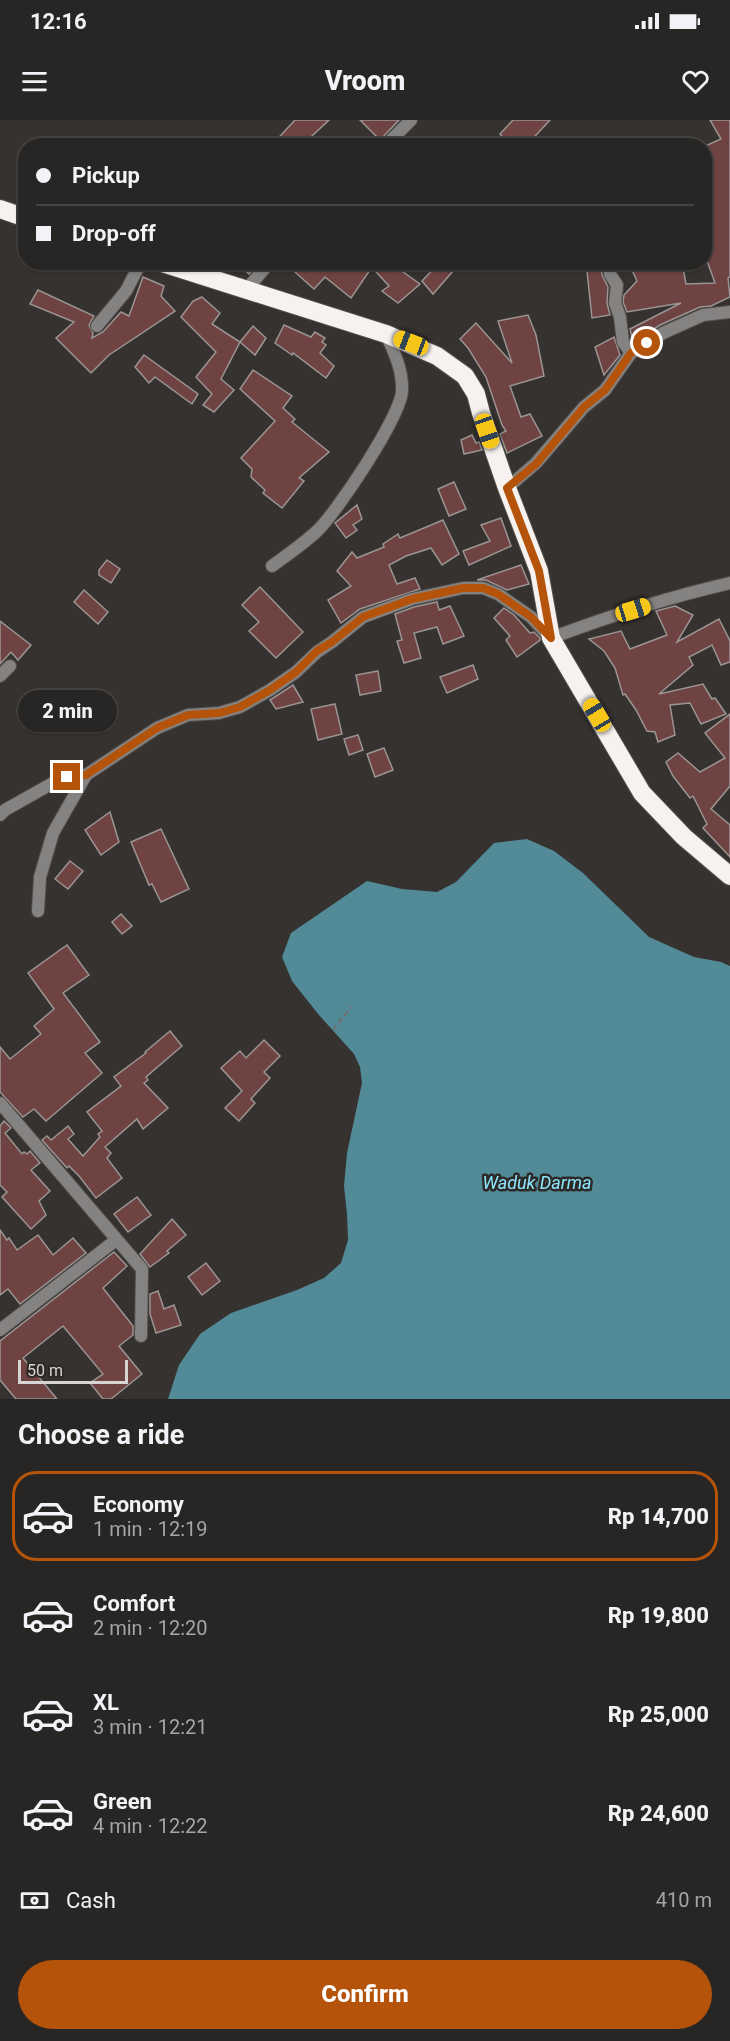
<!DOCTYPE html>
<html lang="en">
<head>
<meta charset="utf-8">
<style>
  :root { --surface:#282624; --page:#302e2c; --text:#f1f3f6; --muted:#a5a5a6; --line:#444341; --accent:#b45309 }
  body { margin:0; font-family:Roboto,sans-serif; background:var(--page); color:var(--text); height:100vh; display:flex; flex-direction:column; font-size:22px; white-space:nowrap }
  * { box-sizing:border-box; margin:0 }
  p { font-size:20px; color:var(--muted) }
  .icon { flex:none; width:33px; height:33px; fill:none; stroke:currentColor; stroke-width:2; stroke-linecap:round; stroke-linejoin:round }
  .map { position:relative; height:1279px; overflow:hidden }
  .drawer { display:flex; flex-direction:column; background:var(--surface); flex:1 }
  .drawer>* { flex:none }
  .guide { position:absolute; left:18px; top:18px; width:694px; height:132px; border-radius:24px; box-shadow:0 2px 4px #0004,0 0 0 2px var(--line); display:grid; align-content:center; height:132px; padding:0 18px; background:var(--surface) }
  .scale { position:absolute; left:18px; bottom:15px; width:110px; box-sizing:border-box; padding-left:6px; border:3px solid #d7d5d3; border-top:0; font-size:16px; line-height:21px; white-space:nowrap; color:#d7d5d3; -webkit-text-stroke:4px #2c2926; paint-order:stroke }
  .end { position:absolute; width:27px; height:27px; margin:-14px; border:8px solid #b45309; background:#fff; box-shadow:0 0 0 3px #fff }
  .from { border-radius:50% }
  .bubble { position:absolute; height:42px; border-radius:21px; background:var(--surface); box-shadow:0 2px 4px #0004,0 0 0 2px var(--line); font-size:20px; font-weight:800; line-height:42px; text-align:center }
  .car { position:absolute; width:18px; height:36px; margin:-18px -9px; border-radius:8px; box-shadow:0 0 4px 2px #0007; background:linear-gradient(#f5c518 24%,#345 0 40%,#f5c518 0 76%,#345 0 86%,#f5c518 0) }
  .guide b { display:flex; align-items:center; gap:21px; height:57px; font-size:22px }
  .guide b+b { border-top:2px solid var(--line) }
  .guide i { width:15px; height:15px; background:var(--text) }
  ul { padding:0; list-style:none }
  li { display:flex; align-items:center; gap:18px; height:90px; margin:0 12px 9px; padding:0 6px; border:3px solid transparent; border-radius:24px }
  li div { flex:1 }
  li b { display:block; font-size:22px }
  li em { font-style:normal; font-weight:800 }
  li.selected { border-color:var(--accent) }
  li>.icon { width:54px; height:54px; stroke-width:1.5 }
  h2 { padding:0 18px; font-size:27px; line-height:72px }
  .pay { display:flex; align-items:center; gap:15px; height:66px; padding:0 18px; font-size:22px }
  .pay p { margin-inline-start:auto }
  .action { display:flex; gap:12px; margin-top:auto; padding:12px 18px }
  .action a { flex:1; height:69px; border-radius:36px; background:var(--accent); color:#fff; font-size:24px; font-weight:800; line-height:69px; text-align:center }
  .status { display:flex; justify-content:space-between; align-items:center; height:42px; padding:0 30px; background:var(--surface); direction:ltr }
  .status svg { height:16px; fill:currentColor }
  header { display:flex; justify-content:space-between; align-items:center; height:78px; padding:0 18px; background:var(--surface); font-size:27px; font-weight:800 }
  .map>svg:first-child { display:block }
  .water { fill:#528a98 }
  .building { fill:#6f4341; stroke:#9a9594; stroke-width:1.5 }
  .lines { fill:none; stroke-linecap:round; stroke-linejoin:round }
  .street-casing { stroke:#534f4d; stroke-width:14 }
  .highway-casing { stroke:#534f4d; stroke-width:20 }
  .path { stroke:#726f6d; stroke-width:2; stroke-dasharray:6 3; stroke-linecap:butt }
  .street { stroke:#858382; stroke-width:12 }
  .highway { stroke:#f7f2ef; stroke-width:18 }
  .route { stroke:#b45309; stroke-width:8 }
  .labels { text-anchor:middle; stroke-width:5; stroke-linejoin:round; paint-order:stroke }
  .water-label { font-size:18px; font-style:italic; fill:#8ce6fd; stroke:#2c2926 }
</style>
</head>
<body>
<div class="status"><b>12:16</b><svg viewBox="0 0 49 12"><path d="M0 12V9h3v3zM5 12V6h3v6zM10 12V3h3v9zM15 12V0h3v12zM26 1h20v11H26zM47 4h2v5h-2z"/></svg></div>
<header><svg class="icon" aria-label="menu" viewBox="0 0 24 24"><path d="M4 6h16M4 12h16M4 18h16"/></svg>Vroom<svg class="icon" aria-label="heart" viewBox="0 0 24 24"><path d="M12 20l-8-8c-3-5 5-10 8-4 3-6 11-1 8 4z"/></svg></header>
<div class="map">
<svg width="730" height="1279" viewBox="0 0 730 1279">
  <rect width="100%" height="100%" fill="#363230"/>
  <path class="water" d="M527,719L554,731L583,753L649,817L694,837L721,842L730,846V1279H168L179,1245L200,1214L231,1193L297,1170L324,1158L341,1143L348,1120L347,1094L344,1066L347,1033L362,963L360,947L354,934L319,895L292,861L282,837L291,813L367,761L402,769L437,772L456,762L494,723Z"/>
  <g class="building">
    <path d="M295,0H329L312,16L323,26H271Z"/>
    <path d="M360,0H399L380,20Z"/>
    <path d="M513,0H550L526,26H511L500,14Z"/>
    <path d="M710,0H730V157L728,158L730,177L711,186L700,187L660,205L633,222L630,209L681,183L627,192L623,182L624,175L637,161L632,150L646,142H682L686,164L715,163L705,135V117L711,115L705,97V26L721,19Z"/>
    <path d="M236,142H259L249,154Z"/>
    <path d="M304,142H357L370,150L351,178L325,157L314,169L295,152Z"/>
    <path d="M367,142H404L399,149L420,164L398,183L382,171L389,166Z"/>
    <path d="M440,142H461L433,174L422,161Z"/>
    <path d="M586,142H601L602,155L608,167L607,183L610,195L592,198Z"/>
    <path d="M143,157L164,166L161,176L175,191L109,235L91,253L56,218L74,202L30,184L38,170L94,196L89,205L93,213L92,218L103,212L121,192L129,196Z"/>
    <path d="M202,177L220,193L212,204L240,222L221,259L234,270L214,292L203,285L212,274L196,257L216,232L181,197L193,181Z"/>
    <path d="M528,195L536,215L544,256L510,266L521,297L530,294L542,316L507,333L500,314L506,311L502,305L486,257L468,228L460,219L476,203L512,243L498,201Z"/>
    <path d="M284,205L311,217L315,212L325,218L322,222L326,225L320,233L334,246L326,258L293,233L292,235L275,223Z"/>
    <path d="M253,206L266,218L255,235L240,222Z"/>
    <path d="M614,217L620,235L604,255L595,227Z"/>
    <path d="M144,235L198,274L192,284L155,257L149,263L135,247Z"/>
    <path d="M253,250L292,276L283,288L295,299L292,302L329,332L299,358L304,361L282,388L263,373L265,370L251,357L252,349L241,338L275,301L240,269Z"/>
    <path d="M472,315L476,323L479,322L482,330L464,334L461,320Z"/>
    <path d="M454,362L466,389L449,396L438,369Z"/>
    <path d="M357,385L362,399L353,405L357,410L346,418L335,403Z"/>
    <path d="M501,398L511,426L469,445L463,431L490,421L481,405Z"/>
    <path d="M443,400L459,434L442,445L431,428L406,436L389,445L397,464L415,458L420,469L360,489L341,503L328,480L351,466L337,451L352,432L357,438L384,427L383,424L398,414L400,418Z"/>
    <path d="M107,440L120,449L111,463L99,455V450Z"/>
    <path d="M521,445L529,464L507,470L486,460H477Z"/>
    <path d="M260,467L303,512L276,538L249,511L259,502L242,485Z"/>
    <path d="M84,470L108,492L98,504L74,482Z"/>
    <path d="M437,482L439,490L450,486L464,516L443,524L437,507L414,513L421,538L404,543L397,521L402,520L395,494L414,487Z"/>
    <path d="M675,486L693,495L677,522L719,499L730,521V542L721,545L712,525L689,537L693,545L659,574L703,564L712,579L715,578L726,594L701,604L690,583L670,585L675,615L658,622L655,612L647,611L636,590L625,574L623,575L615,548L604,531L589,519L621,511L630,529L667,515L656,491Z"/>
    <path d="M504,488L514,495L530,513L534,512L540,518V520L517,537L506,520L510,516L494,498Z"/>
    <path d="M0,501L31,525L18,540L11,532L0,544Z"/>
    <path d="M473,545L478,559L447,573L440,557Z"/>
    <path d="M378,551L381,571L360,575L356,555Z"/>
    <path d="M293,565L303,582L276,589L270,580Z"/>
    <path d="M335,584L342,614L318,620L311,589Z"/>
    <path d="M730,594V666L711,689L730,705V737L703,708L707,704L693,676L690,678L673,656L666,642L678,633L700,652L725,638L705,613Z"/>
    <path d="M358,615L363,630L349,635L344,619Z"/>
    <path d="M384,628L393,650L375,657L367,634Z"/>
    <path d="M110,692L119,722L101,735L85,710Z"/>
    <path d="M161,709L189,769L161,782L152,764L149,765L131,722Z"/>
    <path d="M70,741L83,751L68,769L55,759Z"/>
    <path d="M121,794L132,806L122,814L112,802Z"/>
    <path d="M67,825L89,855L63,873L100,922L85,933L102,953L46,1001L34,989L23,997L0,972V927L10,939L41,914L34,906L54,889L28,853Z"/>
    <path d="M170,911L182,926L146,957L148,960L144,963L168,988L143,1009L137,999L105,1027L111,1033L107,1038L122,1058L96,1078L79,1056L69,1046L67,1048L42,1020L47,1016L51,1020L68,1006L74,1014L68,1019L83,1036L100,1017L98,1014L102,1011L87,992L121,966L114,957L146,933L145,932Z"/>
    <path d="M264,920L280,936L264,952L270,958L251,979L255,983L239,1001L225,988L242,971L221,948L240,931L246,938Z"/>
    <path d="M4,1001L11,1008L5,1013L22,1034L24,1032L27,1034L30,1031L40,1043L31,1050L50,1071L39,1081L46,1095L31,1109L2,1077L7,1072L0,1065V1006Z"/>
    <path d="M137,1077L151,1095L128,1112L114,1094Z"/>
    <path d="M172,1099L186,1115L167,1131L169,1133L150,1147L140,1134Z"/>
    <path d="M0,1110L7,1120L9,1118L17,1130L38,1115L53,1135L73,1118L86,1133L20,1184L8,1169L0,1175Z"/>
    <path d="M114,1132L127,1146L103,1168L133,1206V1215L119,1226L142,1254L111,1279H103L90,1263L103,1254L63,1206L23,1238L57,1279H16L0,1260V1221Z"/>
    <path d="M206,1143L220,1161L202,1175L188,1157Z"/>
    <path d="M158,1171L164,1189L174,1185L181,1205L156,1213L150,1194V1174Z"/>
  </g>
  <g class="lines">
    <g class="street-casing">
      <g id="street">
        <path d="M385,26L411,0"/>
        <path d="M609,142L610,154L617,165L615,183L620,197L623,222L631,233"/>
        <path d="M246,170L270,142"/>
        <path d="M97,206L126,171L141,142"/>
        <path d="M507,368L536,343L584,287L605,270L631,233L663,213L703,195L730,192"/>
        <path d="M272,446C287,435 303,424 316,412C336,394 401,296 402,271C403,250 394,232 386,214"/>
        <path d="M0,556L10,546"/>
        <path d="M0,695L5,690L60,659L86,655L157,608L188,595L219,593L240,587L270,570L296,552L317,532L332,522L363,497L412,479L463,468H483L498,474L531,497L551,518C609,496 669,477 730,463"/>
        <path d="M38,791L40,757L53,713L86,655"/>
        <path d="M0,983L142,1149L141,1216"/>
        <path d="M0,1210L116,1120"/>
      </g>
    </g>
    <g class="highway-casing">
      <g id="highway">
        <path d="M0,89L26,98"/>
        <path d="M159,142L386,214L437,236L465,256L476,274L481,293L507,368L539,451L551,518L642,673L684,717L730,756"/>
      </g>
    </g>
    <path class="path" d="M333,910L351,887"/>
    <use href="#street" class="street"/>
    <use href="#highway" class="highway"/>
  </g>
  <g class="lines">
    <path class="route" d="M67,657L86,655L157,608L188,595L219,593L240,587L270,570L296,552L317,531L332,522L363,497L412,479L463,468H483L498,474L531,497L551,518L539,451L507,368L536,344L584,287L605,270L631,233L647,223"/>
  </g>
  <g class="labels">
    <g class="water-label">
      <text x="537" y="1069">Waduk Darma</text>
    </g>
  </g>
</svg>
<div class="scale">50 m</div>
<i class="end from" style="left:647px;top:223px"></i>
<i class="end" style="left:67px;top:657px"></i>
<div class="bubble" style="left:18px;top:570px;width:99px">2 min</div>
<i class="car" style="left:411px;top:223px;rotate:291deg"></i>
<i class="car" style="left:487px;top:311px;rotate:161deg"></i>
<i class="car" style="left:633px;top:490px;rotate:73deg"></i>
<i class="car" style="left:597px;top:595px;rotate:329deg"></i>
<div class="guide">
<b><i class="from"></i>Pickup</b>
<b><i></i>Drop-off</b>
</div>
</div>
<section class="drawer">
<h2>Choose a ride</h2>
<ul>
<li class="selected"><svg class="icon" aria-label="car" viewBox="0 0 24 24"><path d="M5 17H2v-5l4-1 3-4h7l3 4 3 1v5h-3M9 17h6M6 11h13"/><circle cx="7" cy="17" r="2"/><circle cx="17" cy="17" r="2"/></svg><div><b>Economy</b><p>1 min · 12:19</p></div><em>Rp 14,700</em></li>
<li><svg class="icon" aria-label="car" viewBox="0 0 24 24"><path d="M5 17H2v-5l4-1 3-4h7l3 4 3 1v5h-3M9 17h6M6 11h13"/><circle cx="7" cy="17" r="2"/><circle cx="17" cy="17" r="2"/></svg><div><b>Comfort</b><p>2 min · 12:20</p></div><em>Rp 19,800</em></li>
<li><svg class="icon" aria-label="car" viewBox="0 0 24 24"><path d="M5 17H2v-5l4-1 3-4h7l3 4 3 1v5h-3M9 17h6M6 11h13"/><circle cx="7" cy="17" r="2"/><circle cx="17" cy="17" r="2"/></svg><div><b>XL</b><p>3 min · 12:21</p></div><em>Rp 25,000</em></li>
<li><svg class="icon" aria-label="car" viewBox="0 0 24 24"><path d="M5 17H2v-5l4-1 3-4h7l3 4 3 1v5h-3M9 17h6M6 11h13"/><circle cx="7" cy="17" r="2"/><circle cx="17" cy="17" r="2"/></svg><div><b>Green</b><p>4 min · 12:22</p></div><em>Rp 24,600</em></li>
</ul>
<div class="pay"><svg class="icon" aria-label="cash" viewBox="0 0 24 24"><path d="M3 7h18v10H3z"/><circle cx="12" cy="12" r="2"/></svg>Cash<p>410 m</p></div>
<div class="action"><a>Confirm</a></div>
</section>
</body>
</html>
